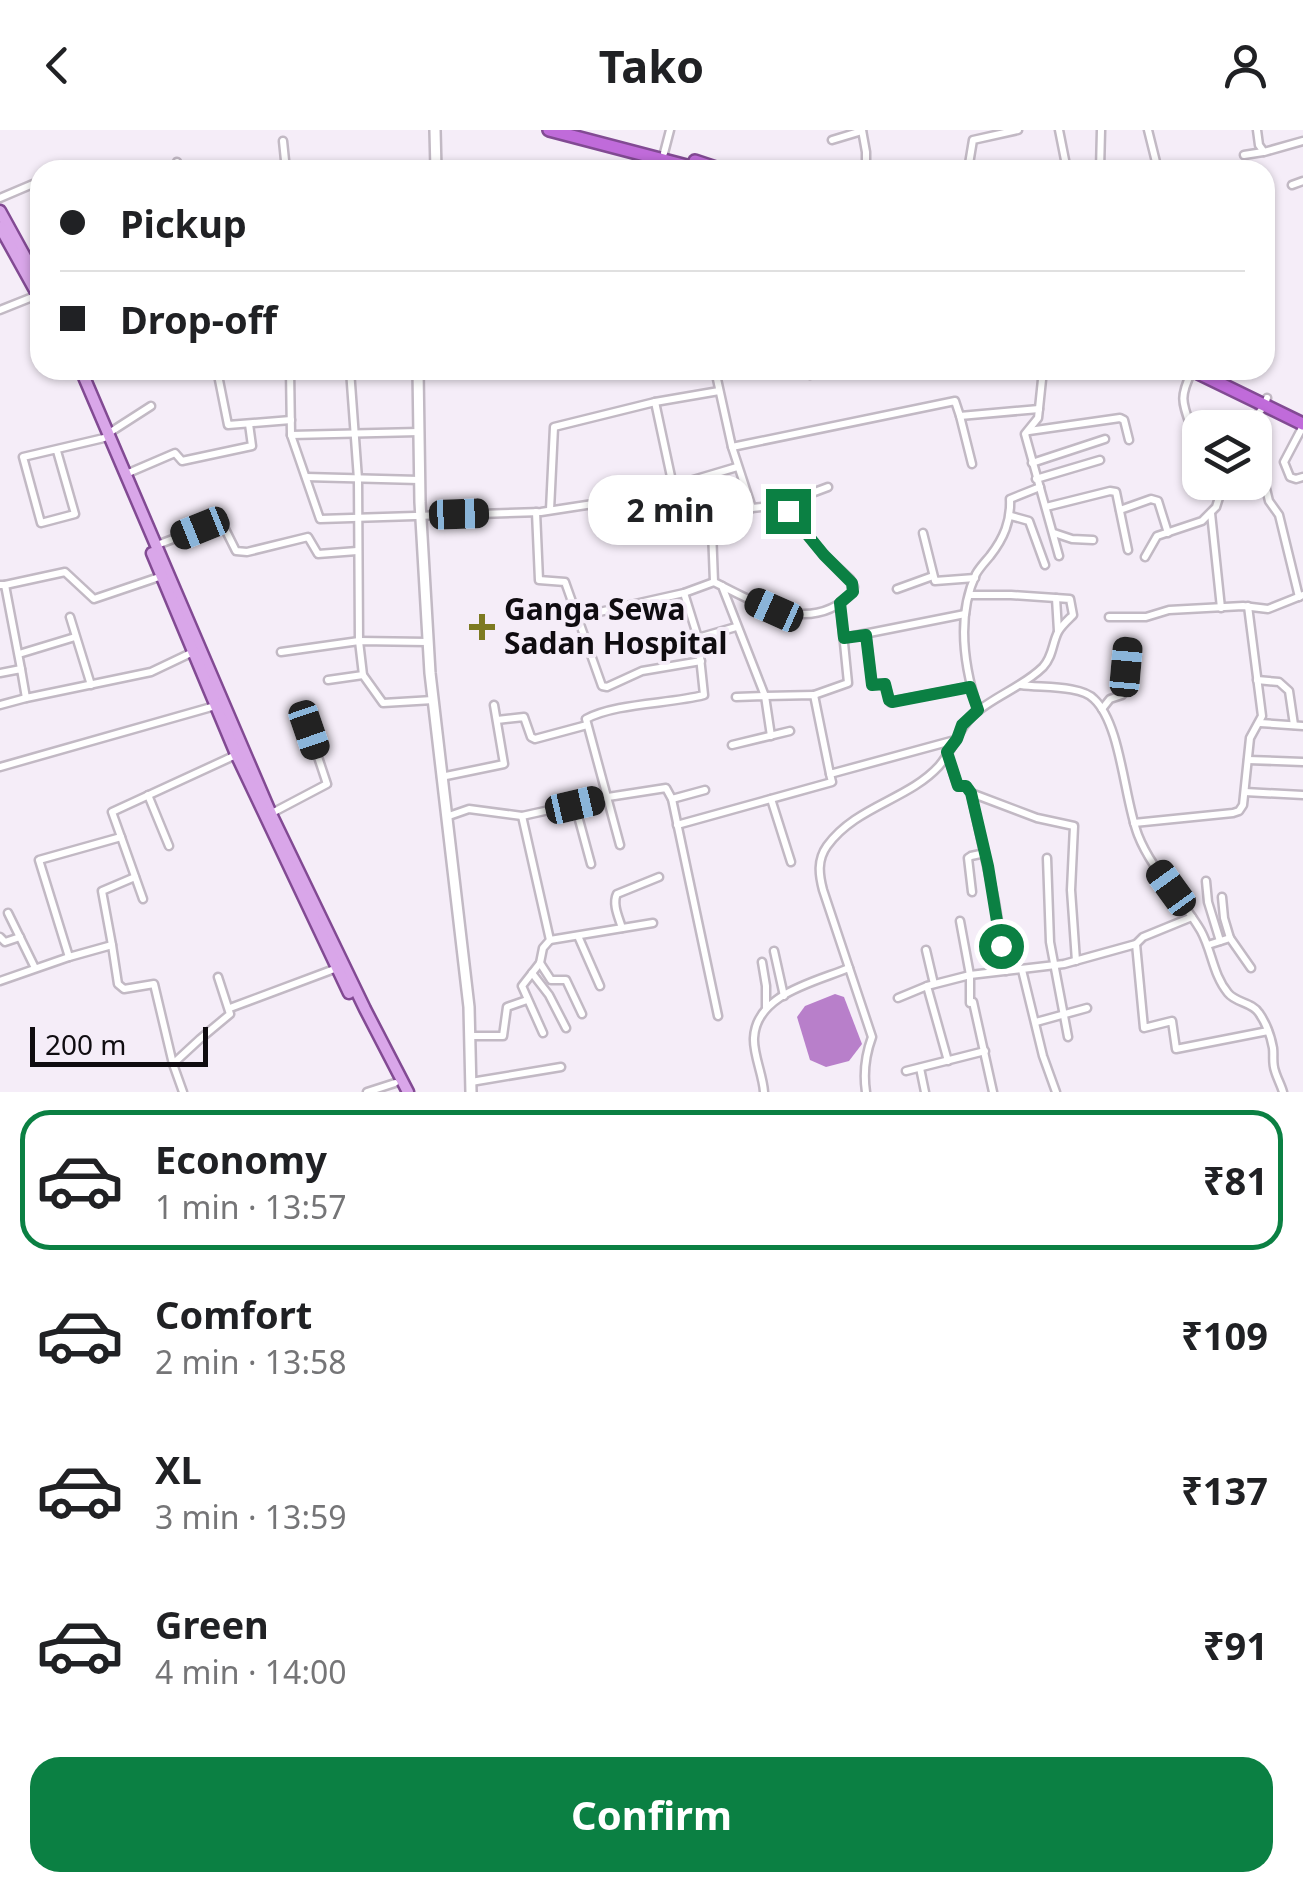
<!DOCTYPE html>
<html lang="en">
<head>
<meta charset="utf-8">
<style>
  :root { --surface:#fff; --page:#f6f6f6; --text:#202124; --muted:#757577; --line:#e0e0e0; --accent:#0b8043 }
  body { margin:0; font-family:"Noto Sans",sans-serif; background:var(--page); color:var(--text); height:100vh; display:flex; flex-direction:column; font-size:38px; white-space:nowrap }
  * { box-sizing:border-box; margin:0 }
  p { font-size:32px; color:var(--muted) }
  .icon { flex:none; width:55px; height:55px; fill:none; stroke:currentColor; stroke-width:2; stroke-linecap:round; stroke-linejoin:round }
  .map { position:relative; height:962px; overflow:hidden }
  .details { display:flex; flex-direction:column; background:var(--surface); flex:1 }
  .details>* { flex:none }
  .hud { position:absolute; left:30px; top:30px; width:1245px; height:220px; border-radius:30px; box-shadow:0 2px 8px #0004; display:grid; align-content:center; height:220px; padding:0 30px; background:var(--surface) }
  .fabs { position:absolute; left:1182px; top:280px; display:grid; gap:20px }
  .fabs a { display:grid; place-items:center; width:90px; height:90px; border-radius:20px; background:var(--surface); box-shadow:0 2px 8px #0004; font-size:50px }
  .scale { position:absolute; left:30px; bottom:25px; width:178px; box-sizing:border-box; padding-left:10px; border:5px solid #0f0c10; border-top:0; font-size:28px; line-height:35px; white-space:nowrap; color:#0f0c10; -webkit-text-stroke:8px #f5edf8; paint-order:stroke }
  .end { position:absolute; width:45px; height:45px; margin:-22px; border:12px solid #0b8043; background:#fff; box-shadow:0 0 0 5px #fff }
  .from { border-radius:50% }
  .bubble { position:absolute; height:70px; border-radius:30px; background:var(--surface); box-shadow:0 2px 8px #0004; font-size:32px; font-weight:700; line-height:70px; text-align:center }
  .car { position:absolute; width:30px; height:60px; margin:-30px -15px; border-radius:12px; box-shadow:0 0 8px 2px #0007; background:linear-gradient(#222 24%,#8ab4d8 0 40%,#222 0 76%,#8ab4d8 0 86%,#222 0) }
  .hud b { display:flex; align-items:center; gap:35px; height:95px; font-size:38px }
  .hud b+b { border-top:2px solid var(--line) }
  .hud i { width:25px; height:25px; background:var(--text) }
  ul { padding:18px 0 0; list-style:none }
  li { display:flex; align-items:center; gap:30px; height:140px; margin:0 20px 15px; padding:0 10px; border:5px solid transparent; border-radius:30px }
  li div { flex:1 }
  li b { display:block; font-size:38px }
  li em { font-style:normal; font-weight:700 }
  li.current { border-color:var(--accent) }
  li>.icon { width:90px; height:90px; stroke-width:1.5 }
  .primary-button { display:flex; gap:20px; margin-top:auto; padding:20px 30px }
  .primary-button a { flex:1; height:115px; border-radius:30px; background:var(--accent); color:#fff; font-size:40px; font-weight:700; line-height:115px; text-align:center }
  header { display:flex; justify-content:space-between; align-items:center; height:130px; padding:0 30px; background:var(--surface); font-size:45px; font-weight:700 }
  .map>svg:first-child { display:block }
  .water { fill:#b87fca }
  .lines { fill:none; stroke-linecap:round; stroke-linejoin:round }
  .street-casing { stroke:#c2b9c4; stroke-width:11 }
  .secondary-casing { stroke:#c2b9c4; stroke-width:14 }
  .primary-casing { stroke:#824a93; stroke-width:15 }
  .highway-casing { stroke:#824a93; stroke-width:16 }
  .street { stroke:#fff; stroke-width:6 }
  .secondary { stroke:#fff; stroke-width:9 }
  .primary { stroke:#d9a6e9; stroke-width:10 }
  .highway { stroke:#c06bda; stroke-width:11 }
  .route { stroke:#0b8043; stroke-width:12 }
  .poi-dot { fill:#7d7a21; stroke:#f5edf8; stroke-width:4 }
  .labels { text-anchor:middle; stroke-width:8; stroke-linejoin:round; paint-order:stroke }
  .poi-label { font-size:30px; font-weight:bold; fill:#0f0c10; stroke:#f5edf8; text-anchor:start }
</style>
</head>
<body>
<header><svg class="icon" aria-label="back" viewBox="0 0 24 24"><path d="M15 5l-7 7 7 7"/></svg>Tako<svg class="icon" aria-label="person" viewBox="0 0 24 24"><circle cx="12" cy="8" r="4"/><path d="M4 21q1-7 8-7t8 7"/></svg></header>
<div class="map">
<svg width="1303" height="962" viewBox="0 0 1303 962">
  <rect width="100%" height="100%" fill="#f5edf8"/>
  <path class="water" d="M835,864L844,867L862,914L849,931L826,937L810,930L797,887L805,876Z"/>
  <g class="lines">
    <g class="street-casing">
      <g id="street">
        <path d="M862,0L866,22V40"/>
        <path d="M1059,0L1067,40"/>
        <path d="M1148,0L1158,40"/>
        <path d="M1257,0L1259,15L1264,22L1303,11"/>
        <path d="M832,10L862,1"/>
        <path d="M283,11L286,40"/>
        <path d="M664,23L670,0"/>
        <path d="M1244,25L1263,22"/>
        <path d="M177,32L180,40"/>
        <path d="M85,40H93"/>
        <path d="M968,40L973,10L1018,0"/>
        <path d="M1100,40L1101,0"/>
        <path d="M1292,55L1303,51"/>
        <path d="M0,68L40,51"/>
        <path d="M0,180L40,164"/>
        <path d="M217,240L228,295L291,290"/>
        <path d="M290,240L291,305L320,389L541,382L593,374L673,356L737,337"/>
        <path d="M350,240L358,349L359,511L363,545L383,573L433,570"/>
        <path d="M715,240L732,317L752,378L714,396L712,400L714,452L722,456L765,566L814,565L830,644L955,610"/>
        <path d="M808,240L810,245"/>
        <path d="M1043,240L1038,288L1025,304L1059,426"/>
        <path d="M1192,241C1179,268 1182,272 1192,300L1200,304"/>
        <path d="M655,272L673,356"/>
        <path d="M960,286L972,334"/>
        <path d="M1303,296L1284,332L1290,347L1296,349L1303,347"/>
        <path d="M1247,298L1265,275L1267,268"/>
        <path d="M1029,301L1120,288L1124,290L1129,310"/>
        <path d="M109,303L151,276"/>
        <path d="M291,305L419,302"/>
        <path d="M732,317L955,271L960,286L1039,279"/>
        <path d="M57,321L75,384L41,393L23,327L104,308"/>
        <path d="M1032,333L1105,309"/>
        <path d="M1262,342L1269,371L1279,385L1299,467"/>
        <path d="M126,344L175,323L182,331L252,316L249,294"/>
        <path d="M306,347L419,350"/>
        <path d="M1036,349L1100,330"/>
        <path d="M780,375L828,357"/>
        <path d="M1046,377L1110,361L1116,362L1128,420"/>
        <path d="M550,380L554,297L655,272L719,261"/>
        <path d="M1120,380L1151,369L1158,371L1168,403"/>
        <path d="M536,382L539,450L565,452L602,556L607,557L642,541L701,531"/>
        <path d="M1211,383L1221,478"/>
        <path d="M1011,386L1029,391L1045,435"/>
        <path d="M923,403L935,451L975,448"/>
        <path d="M1054,403L1072,409L1093,410"/>
        <path d="M157,415L218,392L222,393L236,421L247,422L308,407L318,424L357,421"/>
        <path d="M1145,427L1157,406L1202,391L1216,377L1224,352"/>
        <path d="M0,455H5L21,539"/>
        <path d="M5,455L65,442L94,469L162,446"/>
        <path d="M722,456C763,477 814,504 853,462L854,457L850,449L824,425L787,381L779,375L752,378"/>
        <path d="M897,459L933,446"/>
        <path d="M1056,468L1058,501"/>
        <path d="M70,487L91,555"/>
        <path d="M577,487L684,463L714,452"/>
        <path d="M1109,487H1146L1169,480L1243,476L1268,479L1303,465"/>
        <path d="M866,505L872,554H885L890,572L970,557"/>
        <path d="M698,508L736,497"/>
        <path d="M844,508L965,484"/>
        <path d="M281,522L359,511L428,512"/>
        <path d="M19,524L75,507"/>
        <path d="M0,543L21,539L26,568L151,542L193,522"/>
        <path d="M328,550L363,545"/>
        <path d="M1257,550L1279,552L1289,561L1294,595"/>
        <path d="M1021,555C1040,558 1081,555 1094,569C1121,594 1124,669 1138,705C1152,741 1182,768 1201,801C1212,821 1213,845 1228,863C1236,873 1252,872 1259,883C1266,893 1271,907 1273,918C1274,926 1272,933 1275,941C1277,948 1281,955 1283,962"/>
        <path d="M814,565L848,553L840,473"/>
        <path d="M736,567L765,566L771,606"/>
        <path d="M0,575L26,568"/>
        <path d="M1102,579L1110,569L1122,565L1125,560L1128,514"/>
        <path d="M978,580C964,537 956,487 976,444C980,437 985,432 990,426C1004,408 1011,391 1010,369L1040,357"/>
        <path d="M497,590L524,587L531,607L535,609L587,595"/>
        <path d="M1260,593L1303,596"/>
        <path d="M732,615L790,601"/>
        <path d="M947,623L957,654L960,656H966L971,663L995,772L1006,841"/>
        <path d="M1248,630L1303,632"/>
        <path d="M0,637L215,576"/>
        <path d="M441,647L504,634L494,575"/>
        <path d="M1245,662L1303,665"/>
        <path d="M971,663L1037,688L1074,696L1071,760L1076,831"/>
        <path d="M148,665L169,716"/>
        <path d="M672,669L705,660"/>
        <path d="M771,669L791,732"/>
        <path d="M575,675L591,734"/>
        <path d="M272,683L327,654L309,600"/>
        <path d="M522,686L550,810L543,818L540,833L522,856L543,903"/>
        <path d="M446,687L469,679L522,686L608,667L666,658L672,669L718,886"/>
        <path d="M1134,693L1233,683L1239,681L1243,675L1250,608L1262,586L1248,476"/>
        <path d="M677,695L832,652L830,644"/>
        <path d="M121,707L143,769"/>
        <path d="M620,715L586,589C616,573 669,574 704,565L698,508L684,463"/>
        <path d="M1047,728L1050,812L1068,907"/>
        <path d="M1206,751L1208,772L1220,811"/>
        <path d="M972,762L968,728L971,726L985,723"/>
        <path d="M1222,767L1224,788L1230,808"/>
        <path d="M8,783L35,838"/>
        <path d="M960,791L970,845V873"/>
        <path d="M622,798C619,788 612,774 617,764L659,747"/>
        <path d="M578,806L600,856"/>
        <path d="M0,807L5,812L20,807"/>
        <path d="M550,810L653,793"/>
        <path d="M1136,814L1143,807L1192,787"/>
        <path d="M112,815L102,761L135,747"/>
        <path d="M1208,815L1230,808L1251,838"/>
        <path d="M926,820L934,854"/>
        <path d="M774,821L784,866"/>
        <path d="M762,832L766,856V877"/>
        <path d="M540,833L551,850H566L582,884"/>
        <path d="M1022,840L1043,926L1056,962"/>
        <path d="M532,843L549,865L566,898"/>
        <path d="M0,851L69,827"/>
        <path d="M927,856L948,931"/>
        <path d="M898,868L927,856L970,845L1064,834L1136,814L1144,898L1172,891L1176,919L1268,901"/>
        <path d="M973,872L993,962"/>
        <path d="M230,878L337,838"/>
        <path d="M1036,892L1087,878"/>
        <path d="M470,906H503L507,877L527,870"/>
        <path d="M174,933L200,909L230,884L218,847"/>
        <path d="M920,938L925,962"/>
        <path d="M906,941L985,921"/>
        <path d="M471,952L561,937"/>
        <path d="M183,962L173,934L154,854L124,859L118,854L112,815L69,827L39,730L121,707L112,682L238,624"/>
        <path d="M367,962L395,953"/>
        <path d="M764,962C763,945 753,924 754,908C756,864 815,852 849,838"/>
        <path d="M866,962C863,942 865,926 872,907L823,760C819,745 817,730 827,716C856,676 908,670 939,636C953,620 958,599 973,585C994,566 1023,557 1043,537C1053,526 1052,514 1058,502C1061,496 1068,490 1073,485L1070,469L1011,465H970"/>
      </g>
    </g>
    <g class="secondary-casing">
      <g id="secondary">
        <path d="M435,0L436,40"/>
        <path d="M418,240L420,372L430,543L469,877L471,962"/>
      </g>
    </g>
    <g class="primary-casing">
      <g id="primary">
        <path d="M0,81L40,154"/>
        <path d="M0,97L40,169"/>
        <path d="M81,240L271,684L365,879L408,962"/>
        <path d="M152,423L236,624L349,863"/>
      </g>
    </g>
    <g class="highway-casing">
      <g id="highway">
        <path d="M549,0L702,40"/>
        <path d="M695,31L722,40"/>
        <path d="M1192,240L1303,294"/>
      </g>
    </g>
    <use href="#street" class="street"/>
    <use href="#secondary" class="secondary"/>
    <use href="#primary" class="primary"/>
    <use href="#highway" class="highway"/>
  </g>
  <g class="lines">
    <path class="route" d="M788,381L824,425L852,453L853,462L840,473L844,508L866,505L872,555L885,554L889,570L892,572L970,557L978,580L962,595L957,609L947,622L958,656H966L971,663L988,736L1001,816"/>
  </g>
  <path class="poi-dot" d="M477 482h10v10h10v10h-10v10h-10v-10h-10v-10h10z"/>
  <g class="labels">
    <g class="poi-label">
      <text x="504" y="490">Ganga Sewa<tspan x="504" dy="34">Sadan Hospital</tspan></text>
    </g>
  </g>
</svg>
<div class="fabs">
<a><svg class="icon" aria-label="layers" viewBox="0 0 24 24"><path d="M12 4l9 5-9 5-9-5zM3 14l9 5 9-5"/></svg></a>
</div>
<div class="scale">200 m</div>
<i class="end from" style="left:1001px;top:816px"></i>
<i class="end" style="left:788px;top:381px"></i>
<div class="bubble" style="left:588px;top:345px;width:165px">2 min</div>
<i class="car" style="left:459px;top:384px;rotate:88deg"></i>
<i class="car" style="left:200px;top:398px;rotate:248deg"></i>
<i class="car" style="left:774px;top:480px;rotate:294deg"></i>
<i class="car" style="left:1126px;top:537px;rotate:5deg"></i>
<i class="car" style="left:309px;top:600px;rotate:161deg"></i>
<i class="car" style="left:575px;top:675px;rotate:77deg"></i>
<i class="car" style="left:1171px;top:758px;rotate:324deg"></i>
<div class="hud">
<b><i class="from"></i>Pickup</b>
<b><i></i>Drop-off</b>
</div>
</div>
<section class="details">
<ul>
<li class="current"><svg class="icon" aria-label="car" viewBox="0 0 24 24"><path d="M5 17H2v-5l4-1 3-4h7l3 4 3 1v5h-3M9 17h6M6 11h13"/><circle cx="7" cy="17" r="2"/><circle cx="17" cy="17" r="2"/></svg><div><b>Economy</b><p>1 min · 13:57</p></div><em>₹81</em></li>
<li><svg class="icon" aria-label="car" viewBox="0 0 24 24"><path d="M5 17H2v-5l4-1 3-4h7l3 4 3 1v5h-3M9 17h6M6 11h13"/><circle cx="7" cy="17" r="2"/><circle cx="17" cy="17" r="2"/></svg><div><b>Comfort</b><p>2 min · 13:58</p></div><em>₹109</em></li>
<li><svg class="icon" aria-label="car" viewBox="0 0 24 24"><path d="M5 17H2v-5l4-1 3-4h7l3 4 3 1v5h-3M9 17h6M6 11h13"/><circle cx="7" cy="17" r="2"/><circle cx="17" cy="17" r="2"/></svg><div><b>XL</b><p>3 min · 13:59</p></div><em>₹137</em></li>
<li><svg class="icon" aria-label="car" viewBox="0 0 24 24"><path d="M5 17H2v-5l4-1 3-4h7l3 4 3 1v5h-3M9 17h6M6 11h13"/><circle cx="7" cy="17" r="2"/><circle cx="17" cy="17" r="2"/></svg><div><b>Green</b><p>4 min · 14:00</p></div><em>₹91</em></li>
</ul>
<div class="primary-button"><a>Confirm</a></div>
</section>
</body>
</html>
